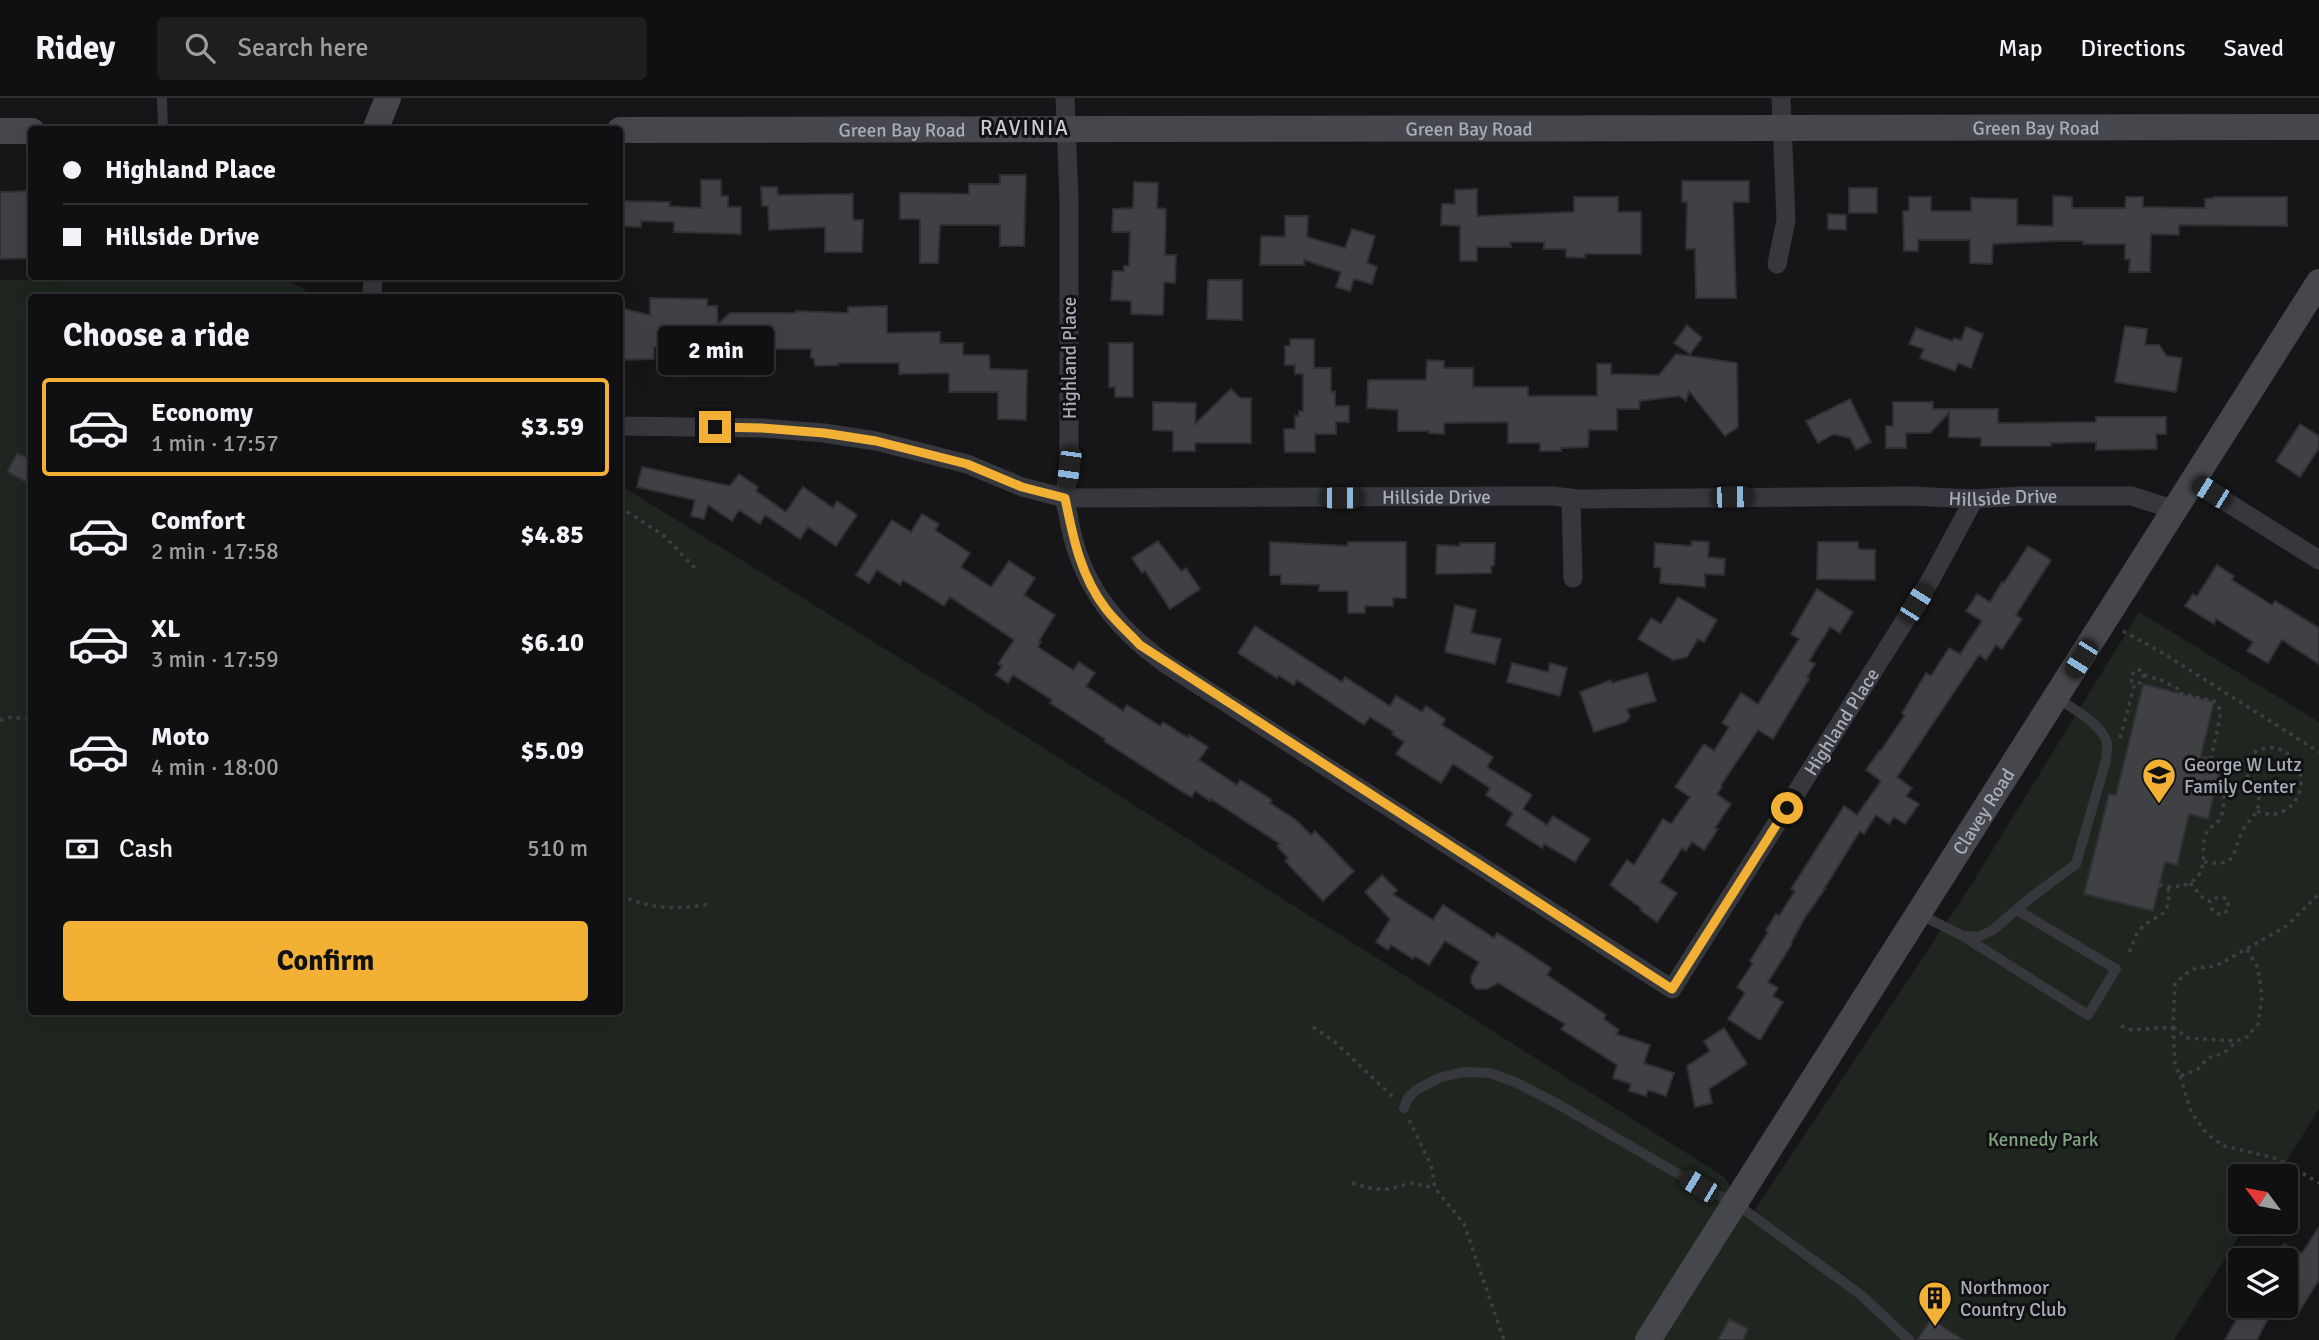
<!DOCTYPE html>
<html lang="en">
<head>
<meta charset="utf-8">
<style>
  :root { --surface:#101012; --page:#1e1e20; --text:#f1f3f6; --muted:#9c9d9f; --line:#303032; --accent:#f2b134 }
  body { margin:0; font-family:Signika,sans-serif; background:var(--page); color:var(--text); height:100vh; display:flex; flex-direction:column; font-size:26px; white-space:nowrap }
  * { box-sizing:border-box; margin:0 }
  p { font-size:23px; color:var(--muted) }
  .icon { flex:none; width:38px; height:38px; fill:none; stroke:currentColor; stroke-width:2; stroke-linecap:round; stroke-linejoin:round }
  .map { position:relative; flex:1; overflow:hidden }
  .side { position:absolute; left:28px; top:196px; width:595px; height:721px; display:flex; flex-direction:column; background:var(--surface); border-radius:7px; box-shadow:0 7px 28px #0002,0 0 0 2px var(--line) }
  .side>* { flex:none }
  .banner { position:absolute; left:28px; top:28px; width:595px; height:154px; border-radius:7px; box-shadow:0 7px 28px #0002,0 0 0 2px var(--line); display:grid; align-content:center; height:154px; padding:0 35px; background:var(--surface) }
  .needle { width:46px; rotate:302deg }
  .tools { position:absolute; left:2228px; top:1066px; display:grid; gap:14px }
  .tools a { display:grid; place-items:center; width:70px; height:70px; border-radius:7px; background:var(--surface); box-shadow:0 7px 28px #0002,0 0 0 2px var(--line); font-size:35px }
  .end { position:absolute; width:32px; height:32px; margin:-16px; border:9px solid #f2b134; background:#111; box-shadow:0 0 0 4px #111 }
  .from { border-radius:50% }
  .bubble { position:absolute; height:49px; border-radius:7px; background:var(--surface); box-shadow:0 7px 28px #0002,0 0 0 2px var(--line); font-size:23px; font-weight:700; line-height:49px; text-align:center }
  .car { position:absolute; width:21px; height:42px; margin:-21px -10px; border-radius:9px; box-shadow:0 0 5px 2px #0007; background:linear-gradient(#222 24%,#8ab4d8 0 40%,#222 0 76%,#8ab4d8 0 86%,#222 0) }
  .banner b { display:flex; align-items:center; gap:24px; height:66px; font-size:26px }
  .banner b+b { border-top:2px solid var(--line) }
  .banner i { width:18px; height:18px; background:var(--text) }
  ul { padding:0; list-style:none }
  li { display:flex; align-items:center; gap:21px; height:98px; margin:0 14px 10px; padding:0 21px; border:4px solid transparent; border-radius:7px }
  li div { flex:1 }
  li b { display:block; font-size:26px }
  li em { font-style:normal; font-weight:700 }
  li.active { border-color:var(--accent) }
  li>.icon { width:63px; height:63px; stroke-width:1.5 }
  h2 { padding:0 35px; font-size:32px; line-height:84px }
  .pay { display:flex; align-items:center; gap:18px; height:77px; padding:0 35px; font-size:26px }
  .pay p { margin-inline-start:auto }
  .button { display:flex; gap:14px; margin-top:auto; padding:14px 35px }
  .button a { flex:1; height:80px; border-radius:7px; background:var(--accent); color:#111; font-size:28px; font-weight:700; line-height:80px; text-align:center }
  header { display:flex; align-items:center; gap:42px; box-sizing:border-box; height:98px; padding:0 35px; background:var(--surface); border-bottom:2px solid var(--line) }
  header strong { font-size:33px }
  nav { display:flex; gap:38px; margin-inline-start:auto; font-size:24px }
  .search { width:490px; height:63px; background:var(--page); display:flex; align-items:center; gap:18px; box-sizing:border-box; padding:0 24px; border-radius:7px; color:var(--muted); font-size:26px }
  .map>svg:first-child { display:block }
  .green { fill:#1e261f }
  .building { fill:#404145; stroke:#303034; stroke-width:2 }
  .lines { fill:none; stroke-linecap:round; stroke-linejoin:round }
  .path { stroke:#3d3f44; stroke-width:3.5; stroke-dasharray:3.5 5; stroke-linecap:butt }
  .lane { stroke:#37383d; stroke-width:10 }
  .street { stroke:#37383d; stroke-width:19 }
  .secondary { stroke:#45474d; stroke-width:26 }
  .route { stroke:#f2b134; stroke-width:9 }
  .labels { text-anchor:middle; stroke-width:6; stroke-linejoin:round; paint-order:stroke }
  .street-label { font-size:19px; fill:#a8adb8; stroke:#111113 }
  .poi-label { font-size:19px; fill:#a8adb8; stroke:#111113; text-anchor:start }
  .park-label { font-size:19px; fill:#7fa381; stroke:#111113 }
  .neighbourhood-label { font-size:21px; letter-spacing:2px; fill:#c9ccd4; stroke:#111113 }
</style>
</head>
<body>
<header>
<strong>Ridey</strong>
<div class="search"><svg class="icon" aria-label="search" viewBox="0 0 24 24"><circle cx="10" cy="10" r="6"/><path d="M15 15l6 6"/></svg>Search here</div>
<nav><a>Map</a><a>Directions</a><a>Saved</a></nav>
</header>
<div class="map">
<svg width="2319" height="1242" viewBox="0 0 2319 1242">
  <rect width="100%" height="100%" fill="#161618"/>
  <path class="green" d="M286,181L316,199L32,200V914H620V387L961,598L1723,1078L1752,1116L1971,787L2139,514L2319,624V1011L2277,1078H2240V1124H2248L2174,1242H0V182Z"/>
  <g class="building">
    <path d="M1000,77H1026L1024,148H1000V127H940L938,165H920V121H900V95L969,96V86H1000Z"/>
    <path d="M701,82H721V98H728V109H741V136L674,134V124L641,123V129L620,128V103L670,104L669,108L701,110Z"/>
    <path d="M1682,83H1749V104H1733L1736,200H1696L1695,151H1686L1687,104H1682Z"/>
    <path d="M1134,84L1158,85L1157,110L1166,111L1165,157H1176L1175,185L1164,184L1163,217L1131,216V203L1111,202L1113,173H1124V168H1129L1130,134H1112L1113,111L1133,110Z"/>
    <path d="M761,89H777L778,97L853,96V122H863L862,154H825V129L769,132L768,108H762Z"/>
    <rect x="1849" y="90" width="28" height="25"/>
    <path d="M1477,91V118L1574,114V99H1618V114H1641V156H1585V160L1566,159V151H1544V144H1510L1511,149H1477V163H1460V128L1441,127L1442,106H1455V92Z"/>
    <path d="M32,93V160L0,161V94Z"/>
    <path d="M2053,98L2072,99V110H2125L2126,99H2143V109L2205,110V101L2214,100V99H2287V128L2179,127V137L2151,136L2150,174H2129L2130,161H2125V146H2083V143H2056L1993,146L1992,166L1970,165V142H1918V153H1904L1903,113H1909V99H1931V113H1971V100L2017,101V127L2053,128Z"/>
    <path d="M1828,116L1846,117V132L1828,131Z"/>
    <path d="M1285,118H1308L1307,139L1345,150L1352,131L1375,138L1367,165L1377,169L1372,186L1354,181L1350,193L1336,189L1341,174L1304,162V167H1260L1261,138L1285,139Z"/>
    <path d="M1208,182H1242V222L1207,221Z"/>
    <path d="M650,200L707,201V208H717L718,226L730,215H796V213L848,215V209L887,208V235L940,234V245H963V257H989L990,271L1027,272L1026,322L998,321V294H949V275L899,276V265H838V267L815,268L814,260H811V251H770V276H747V244H707V256H689V249H654V261L620,262V210L650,217Z"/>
    <path d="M1687,227L1702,240L1690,256L1674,245Z"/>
    <path d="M2125,228L2147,231L2145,247H2159L2167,258L2182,260L2176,294L2115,284Z"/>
    <path d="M1966,229L1983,236L1971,270L1958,265L1955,273L1920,260L1924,251L1909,246L1916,230L1952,243L1954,240L1961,242Z"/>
    <path d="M1290,241H1314V270H1331V294L1335,293V308H1349V324H1336V336H1315V354H1285L1284,331H1295V318H1299V313H1303V276H1295V267H1285V248H1290Z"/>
    <path d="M1109,245H1133V299H1115V289H1109Z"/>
    <path d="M1676,256L1737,265L1738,329L1725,338L1689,293L1686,303L1679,298L1640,303L1639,311H1617V332H1589L1588,349L1561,350V353H1540V345H1508V324L1444,325V336L1429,335V333H1398V312L1367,310L1368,282H1426L1427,262L1444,263V270H1473V289H1528V298H1597V266H1611V276L1659,277Z"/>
    <path d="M1231,291L1240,300H1251V345H1195V353H1173V333L1153,332V304L1196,305L1195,326Z"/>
    <path d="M1850,301L1871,344L1856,352L1850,340L1834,336L1818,345L1806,323Z"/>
    <path d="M1893,304H1933V311H1998V325L2096,324V319H2166V336H2156L2157,351L2096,352V344L2051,345V348H1981V340L1949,339V315L1930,335H1906V350H1886V328H1893Z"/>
    <path d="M2300,326L2319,338V350L2300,379L2276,363Z"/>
    <path d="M17,355L32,362V387L7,374Z"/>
    <path d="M642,369L730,388L739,376L758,389L756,393L786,414L803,389L833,410L837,403L857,417L836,448L808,429L800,441L765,417L760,426L739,412L732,423L708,407L704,421L691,418L695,402L637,389Z"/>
    <path d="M922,416L939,426L935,432L970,455L961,469L991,489L1009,463L1035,480L1024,497L1055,517L1039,543L1041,544L1038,549L1073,572L1079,564L1095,575L1086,588L1123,613L1127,607L1160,628L1163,624L1188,640L1189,637L1208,649L1199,662L1237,687L1240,682L1272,702L1270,705L1296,722L1311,737L1315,733L1354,773L1323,803L1285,763L1288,760L1277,748L1280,746L1211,701L1210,703L1195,693L1192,699L1184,695L1104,643L1105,641L1050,605L1052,602L1013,577L1008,585L996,577L1002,568L998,566L1014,542L950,499L944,508L903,482L900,487L877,472L869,485L856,477L892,422L911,434Z"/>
    <path d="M1158,443L1181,473L1186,470L1200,491L1170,511L1145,473L1142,475L1132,460Z"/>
    <path d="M1692,443L1709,444L1708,459L1725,461L1724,477L1705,476V489L1660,485L1661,470L1654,469L1655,445L1691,448Z"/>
    <path d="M1270,444L1348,448V444H1406V500H1393V508H1365V515H1348V493H1319V487L1281,486V477H1270Z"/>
    <path d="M1818,444H1858V451L1875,452V482L1817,481Z"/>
    <path d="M1460,445H1495L1494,467L1491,468V475L1436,476L1437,447L1460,448Z"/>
    <path d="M2028,448L2051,462L2016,517L2022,521L2002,551L1996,547L1986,562L1979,557L1897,679L1912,690L1906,698L1919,706L1905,726L1894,719L1889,726L1876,717L1864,736L1860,733L1824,791H1825L1804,821L1791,845L1792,846L1768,884L1778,890L1773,898L1783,904L1760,942L1728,921L1745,895L1737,889L1753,865L1750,863L1768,834L1766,832L1776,816L1779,818L1795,793L1791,791L1844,708L1857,717L1881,683L1866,672L1879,653L1880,654L1905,617L1902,615L1926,575L1931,578L1949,550L1960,556L1982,523L1966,513L1977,496L1990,504L2002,484L2004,485Z"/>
    <path d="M2217,467L2234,478L2232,482L2272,507L2275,503L2319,530V566L2282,542L2268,565L2247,553L2253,544L2216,521L2214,526L2185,508L2193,496L2197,498Z"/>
    <path d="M1817,491L1853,514L1840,535L1830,529L1809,563L1815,566L1807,579L1809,581L1773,641L1758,632L1721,687L1722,689L1717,696L1731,706L1715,730L1718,731L1704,752L1692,744L1686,753L1682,750L1660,784L1677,795L1657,824L1640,812L1641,810L1610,787L1627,762L1634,767L1663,721L1671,726L1690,699L1675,689L1704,646L1714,653L1729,629L1722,625L1741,595L1758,606L1799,541L1791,536Z"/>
    <path d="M1678,499L1717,522L1704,544L1698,541L1687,559L1673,562L1638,541L1651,520L1661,526Z"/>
    <path d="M1455,507L1476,512L1471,535L1501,541L1495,566L1445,554Z"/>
    <path d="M1255,528L1342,584L1345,579L1390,608L1396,598L1422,614L1426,608L1445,621L1442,627L1493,659L1487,669L1532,697L1523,711L1547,727L1553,718L1590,741L1575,764L1544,746L1542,750L1506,727L1513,715L1486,697L1490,690L1453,666L1441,685L1396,656L1404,644L1392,636L1394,634L1370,619L1364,627L1297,582L1294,587L1278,577L1277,580L1238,555Z"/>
    <path d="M1512,565L1548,574L1550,565L1567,570L1560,598L1507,584Z"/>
    <path d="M1647,575L1656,603L1627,611L1630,619L1626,624L1594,634L1580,594L1611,582L1612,585Z"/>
    <path d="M2143,586L2214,604L2201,658L2222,664L2208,721L2189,716L2177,767L2165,764L2153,813L2084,796L2109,696L2116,697Z"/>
    <path d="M1382,777L1397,792L1393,796L1433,822L1443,807L1494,840L1497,835L1518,848L1551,870L1547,877L1606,917L1604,921L1619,932L1616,936L1650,947L1644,965L1674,975L1666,998L1648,992L1646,998L1629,993L1631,986L1613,980L1617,967L1561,931L1565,926L1498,885L1487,891H1476L1471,885V879L1479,864L1445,843L1429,867L1415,858L1413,861L1391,847L1388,852L1376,844L1390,821L1365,794Z"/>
    <path d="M1724,930L1747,966L1709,991L1712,1005L1695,1009L1687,968L1710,953L1704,943Z"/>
    <path d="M2319,1129V1182L2298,1215L2286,1207V1162H2273L2284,1146L2299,1156L2300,1154L2302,1155Z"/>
    <path d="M2252,1208L2271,1215L2257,1242H2225L2240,1215L2246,1219Z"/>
    <path d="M1729,1221L1748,1231L1743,1242H1718Z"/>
    <path d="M1931,1221L1964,1242H1917Z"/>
  </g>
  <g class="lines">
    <g class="path">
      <path d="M620,409L663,437L697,472"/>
      <path d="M2123,533L2161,554L2319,654"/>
      <path d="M2144,577L2161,582L2178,591V595L2214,603L2221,613L2220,619L2207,679"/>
      <path d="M0,622L12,619L32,622"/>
      <path d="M2120,640L2135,585L2132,584L2131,577L2138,571L2144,575L2143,582L2138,586L2135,585"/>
      <path d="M2217,685L2222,687C2233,676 2244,659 2257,653C2291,636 2319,688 2287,711C2277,718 2268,717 2256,713"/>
      <path d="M2204,764C2240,769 2230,756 2244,730C2247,725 2251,722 2254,717C2267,700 2252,680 2239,669"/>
      <path d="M2190,785L2205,802L2212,804L2216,800L2223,799L2228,802V812L2222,817L2215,815L2212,811V804"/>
      <path d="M2159,787C2178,791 2200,788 2203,765C2205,755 2201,742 2208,732C2211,728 2217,726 2220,721C2225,712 2224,697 2222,688"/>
      <path d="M620,798C655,811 672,812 710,806"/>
      <path d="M2129,854C2133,847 2134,839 2139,833C2154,813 2172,825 2168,789"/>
      <path d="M2121,928L2132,932L2173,929L2175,886L2185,876L2196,870L2216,868L2285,829L2319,796"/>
      <path d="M1313,929L1335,944L1395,1001"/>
      <path d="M2173,929L2188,940L2237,943L2247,939L2258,926L2262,899L2258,870L2246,850"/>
      <path d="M2173,929L2175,966L2180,978L2198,971L2208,960L2224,955L2236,944"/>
      <path d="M2180,978L2191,1014L2207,1036L2224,1048L2278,1061L2319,1085"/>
      <path d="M1409,1022L1431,1067L1435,1090L1464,1126L1504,1242"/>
      <path d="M1352,1085L1373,1091H1389L1412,1085L1435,1090"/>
    </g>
    <g class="lane">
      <path d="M162,0L163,32"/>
      <path d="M1919,816L1963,838L2088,917L2116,871L2017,812"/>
      <path d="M1967,838L1978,839L1993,832L2030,800L2076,766L2106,662C2106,657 2108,651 2107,645C2103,627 2072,610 2057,600"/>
      <path d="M1404,1010L1408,1000L1416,992L1439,980L1463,974L1490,975L1515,984L1556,1005L1699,1088L1735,1105L1861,1197L1909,1242"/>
    </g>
    <g class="street">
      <path id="s1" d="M1065,0L1069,101V369C1068,379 1065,391 1065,401C1066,410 1069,419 1070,427C1082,488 1116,530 1166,566L1672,891L1930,483L1974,401"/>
      <path d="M1777,166L1786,122L1781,0"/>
      <path d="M372,200L373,178"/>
      <path id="s2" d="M620,328L762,330L824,335L876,343L967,366L1022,389L1065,400L1553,398L1577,401L1911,398L1974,401L2020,398H2132L2175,412"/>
      <path d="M2193,383L2319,462"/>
      <path d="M1571,400L1573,480"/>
    </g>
    <g class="secondary">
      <path d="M375,32L388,0"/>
      <path id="s3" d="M620,32L2319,29"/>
      <path d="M0,33H32"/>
      <path id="s4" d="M1648,1242L2319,184"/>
    </g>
  </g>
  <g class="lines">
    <path class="route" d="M715,329L762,330L824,335L876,343L967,366L1022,389L1065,400C1073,440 1081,479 1106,511C1116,524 1129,535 1140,547L1672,891L1787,710"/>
  </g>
  <defs>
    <g id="school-pin" transform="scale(1.75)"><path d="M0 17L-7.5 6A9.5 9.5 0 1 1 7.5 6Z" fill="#f2b134" stroke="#111113"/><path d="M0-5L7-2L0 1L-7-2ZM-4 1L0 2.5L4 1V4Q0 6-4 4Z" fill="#111"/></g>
    <g id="building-pin" transform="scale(1.75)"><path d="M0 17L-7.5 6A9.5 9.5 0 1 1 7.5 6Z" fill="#f2b134" stroke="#111113"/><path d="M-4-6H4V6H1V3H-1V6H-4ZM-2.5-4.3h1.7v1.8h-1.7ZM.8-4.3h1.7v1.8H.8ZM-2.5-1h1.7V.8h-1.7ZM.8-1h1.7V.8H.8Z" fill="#111"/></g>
  </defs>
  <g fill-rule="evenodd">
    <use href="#school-pin" x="2159" y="677"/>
    <use href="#building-pin" x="1935" y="1200"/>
  </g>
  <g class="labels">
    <g class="street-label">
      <text dy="7" stroke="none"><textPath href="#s3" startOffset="1416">Green Bay Road</textPath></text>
      <text dy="7" stroke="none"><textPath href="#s3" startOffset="849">Green Bay Road</textPath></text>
      <text dy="7" stroke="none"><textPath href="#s3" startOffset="282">Green Bay Road</textPath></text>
      <text transform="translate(1069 260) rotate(-90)" y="7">Highland Place</text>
      <text dy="7" stroke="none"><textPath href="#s2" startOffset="826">Hillside Drive</textPath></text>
      <text dy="7" stroke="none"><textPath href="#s2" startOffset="1393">Hillside Drive</textPath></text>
      <text dy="7" stroke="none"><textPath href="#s1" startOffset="1519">Highland Place</textPath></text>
      <text dy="7" stroke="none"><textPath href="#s4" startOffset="626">Clavey Road</textPath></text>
    </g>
    <g class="poi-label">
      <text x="2184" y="673">George W Lutz<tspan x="2184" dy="22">Family Center</tspan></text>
      <text x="1960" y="1196">Northmoor<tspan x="1960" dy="22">Country Club</tspan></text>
    </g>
    <g class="park-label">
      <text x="2043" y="1048">Kennedy Park</text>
    </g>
    <g class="neighbourhood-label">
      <text x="1025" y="37">RAVINIA</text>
    </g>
  </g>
</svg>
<div class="tools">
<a><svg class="needle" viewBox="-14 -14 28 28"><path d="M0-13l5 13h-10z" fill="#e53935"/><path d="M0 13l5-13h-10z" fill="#9c9d9f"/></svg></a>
<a><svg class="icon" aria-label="layers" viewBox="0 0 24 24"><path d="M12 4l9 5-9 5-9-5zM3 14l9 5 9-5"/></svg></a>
</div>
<i class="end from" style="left:1787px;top:710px"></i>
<i class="end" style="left:715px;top:329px"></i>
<div class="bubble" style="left:658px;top:228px;width:116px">2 min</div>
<i class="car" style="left:1069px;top:369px;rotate:188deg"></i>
<i class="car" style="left:2211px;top:394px;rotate:302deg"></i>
<i class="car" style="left:1732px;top:399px;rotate:89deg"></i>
<i class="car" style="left:1342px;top:400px;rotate:90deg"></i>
<i class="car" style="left:1916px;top:505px;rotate:32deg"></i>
<i class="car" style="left:2081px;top:561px;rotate:212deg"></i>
<i class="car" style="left:1699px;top:1088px;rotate:301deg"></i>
<div class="banner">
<b><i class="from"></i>Highland Place</b>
<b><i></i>Hillside Drive</b>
</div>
<section class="side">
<h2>Choose a ride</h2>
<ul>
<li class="active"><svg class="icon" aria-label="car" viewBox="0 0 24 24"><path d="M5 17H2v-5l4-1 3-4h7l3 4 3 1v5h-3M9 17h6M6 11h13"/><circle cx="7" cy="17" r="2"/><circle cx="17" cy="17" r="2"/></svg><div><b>Economy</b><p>1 min · 17:57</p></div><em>$3.59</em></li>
<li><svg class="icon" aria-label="car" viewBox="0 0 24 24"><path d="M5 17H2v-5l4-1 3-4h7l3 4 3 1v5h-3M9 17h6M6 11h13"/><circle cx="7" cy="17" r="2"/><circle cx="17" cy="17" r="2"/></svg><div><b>Comfort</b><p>2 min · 17:58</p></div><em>$4.85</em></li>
<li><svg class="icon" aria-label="car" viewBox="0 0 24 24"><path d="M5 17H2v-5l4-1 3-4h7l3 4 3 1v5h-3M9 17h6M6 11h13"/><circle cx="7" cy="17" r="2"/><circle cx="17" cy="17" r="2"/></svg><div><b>XL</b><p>3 min · 17:59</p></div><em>$6.10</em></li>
<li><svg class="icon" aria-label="car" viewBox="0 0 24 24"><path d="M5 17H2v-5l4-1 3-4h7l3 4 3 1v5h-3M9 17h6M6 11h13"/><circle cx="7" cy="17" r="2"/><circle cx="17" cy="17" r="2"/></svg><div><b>Moto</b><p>4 min · 18:00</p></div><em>$5.09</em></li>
</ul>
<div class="pay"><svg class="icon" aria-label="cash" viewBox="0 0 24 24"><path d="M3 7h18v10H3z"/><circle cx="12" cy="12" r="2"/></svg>Cash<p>510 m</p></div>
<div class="button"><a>Confirm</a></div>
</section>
</div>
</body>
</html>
